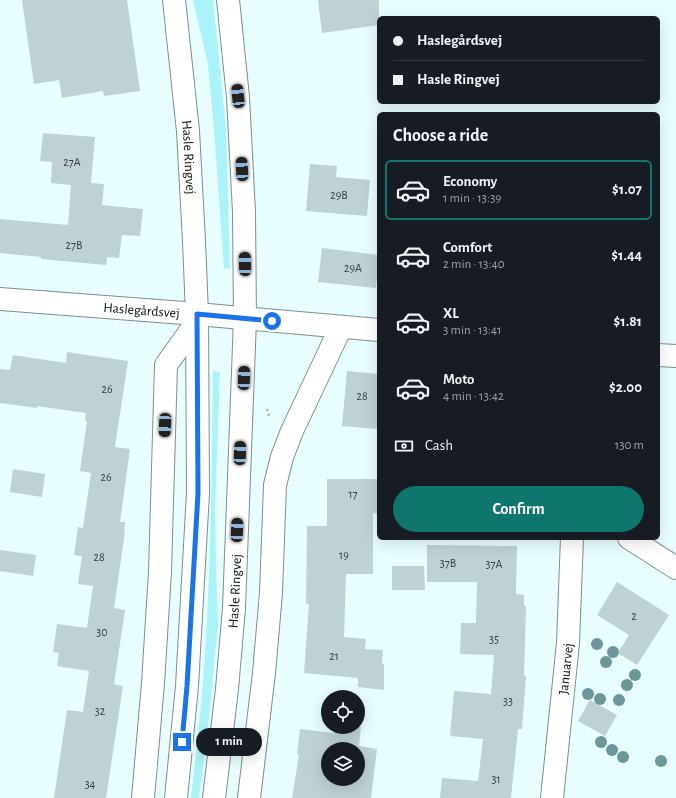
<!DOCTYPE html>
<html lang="en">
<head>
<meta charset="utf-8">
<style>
  :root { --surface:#171b24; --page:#242831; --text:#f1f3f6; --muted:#9ea1a6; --line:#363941; --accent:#0f766e }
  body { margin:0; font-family:"Alegreya Sans",sans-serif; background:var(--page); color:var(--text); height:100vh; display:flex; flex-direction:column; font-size:15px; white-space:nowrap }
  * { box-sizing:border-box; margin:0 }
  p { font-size:13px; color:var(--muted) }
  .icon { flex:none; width:22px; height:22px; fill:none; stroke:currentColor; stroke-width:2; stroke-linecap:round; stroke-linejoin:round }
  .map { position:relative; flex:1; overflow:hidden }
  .details { position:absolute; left:377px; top:112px; width:283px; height:428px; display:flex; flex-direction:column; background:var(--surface); border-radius:6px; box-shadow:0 4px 16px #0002 }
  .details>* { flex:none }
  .banner { position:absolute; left:377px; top:16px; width:283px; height:88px; border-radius:6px; box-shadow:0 4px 16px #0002; display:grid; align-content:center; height:88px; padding:0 16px; background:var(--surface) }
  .controls { position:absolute; left:321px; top:690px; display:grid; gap:8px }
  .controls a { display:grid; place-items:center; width:44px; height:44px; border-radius:50%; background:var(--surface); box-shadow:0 4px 16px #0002; font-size:20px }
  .end { position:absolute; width:18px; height:18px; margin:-9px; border:5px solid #1a73e8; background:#fff; box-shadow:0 0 0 2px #fff }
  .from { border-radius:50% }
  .bubble { position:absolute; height:28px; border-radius:14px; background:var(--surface); box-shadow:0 4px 16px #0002; font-size:13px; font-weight:700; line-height:28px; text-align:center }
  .car { position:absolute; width:12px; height:24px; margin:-12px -6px; border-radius:5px; box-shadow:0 0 3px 1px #0007; background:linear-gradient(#222 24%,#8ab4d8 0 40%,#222 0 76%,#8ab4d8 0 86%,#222 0) }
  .banner b { display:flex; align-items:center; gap:14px; height:38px; font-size:15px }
  .banner b+b { border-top:1px solid var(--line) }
  .banner i { width:10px; height:10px; background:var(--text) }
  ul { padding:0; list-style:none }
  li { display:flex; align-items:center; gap:12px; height:60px; margin:0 8px 6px; padding:0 8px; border:2px solid transparent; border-radius:6px }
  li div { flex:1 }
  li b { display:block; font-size:15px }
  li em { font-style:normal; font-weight:700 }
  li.active { border-color:var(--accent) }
  li>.icon { width:36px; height:36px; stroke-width:1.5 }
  h2 { padding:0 16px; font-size:18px; line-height:48px }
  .pay { display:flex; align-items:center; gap:10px; height:44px; padding:0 16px; font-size:15px }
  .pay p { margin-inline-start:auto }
  .cta { display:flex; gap:8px; margin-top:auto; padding:8px 16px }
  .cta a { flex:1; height:46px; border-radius:24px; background:var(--accent); color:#fff; font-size:16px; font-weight:700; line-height:46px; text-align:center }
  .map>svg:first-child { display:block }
  .green { fill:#aaf3f9 }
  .building { fill:#bed2d3; fill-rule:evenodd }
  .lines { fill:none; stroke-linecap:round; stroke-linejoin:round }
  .minor-casing { stroke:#7c8e90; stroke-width:24 }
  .major-casing { stroke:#7c8e90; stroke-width:24 }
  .path { stroke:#a0b1b1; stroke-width:2.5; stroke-dasharray:2 3; stroke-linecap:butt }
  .minor { stroke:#fff; stroke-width:22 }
  .major { stroke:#fff; stroke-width:22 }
  .tree { fill:#6c9799 }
  .route { stroke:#1a73e8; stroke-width:5 }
  .labels { text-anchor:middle; stroke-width:4; stroke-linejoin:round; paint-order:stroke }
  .number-label { font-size:12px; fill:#364041 }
  .street-label { font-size:14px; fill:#091010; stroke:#fff }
</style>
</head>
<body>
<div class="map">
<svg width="676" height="798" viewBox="0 0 676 798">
  <rect width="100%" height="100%" fill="#e8fdfe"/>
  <g class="green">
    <path d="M193,0H213L226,130L230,269L224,268L214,129L208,65Z"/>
    <path d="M213,371L220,372L215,508L216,567L218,626L207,736L199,798H191C198,740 204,681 207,623C211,539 212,455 213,371Z"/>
  </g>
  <g class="building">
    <path d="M22,0H127L140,91L104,96L103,91L62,98L59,80L34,84Z"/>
    <path d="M318,0H379V25L322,33Z"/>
    <path d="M43,133L95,137L91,183L104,184L102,205L143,209L140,236L122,235L119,258L107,257L106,265L41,259V257L0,253V219L68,225L71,185L51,183L52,162L40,161Z"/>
    <path d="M310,164L337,166L336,177L370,180L367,216L306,211Z"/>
    <path d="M322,248L379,255L376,288L318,282Z"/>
    <path d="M67,352L128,361L115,447L130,449L120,522H125L124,532H125L114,608L125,610L114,684L123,686L106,798H54L67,710L83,712L89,671L57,666L59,653L53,652L57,624L87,628L93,586L78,584L82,556L74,555L78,527L83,528L91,473L80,471L87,421H85L86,413L37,406V408L0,403V369L10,370L13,355L66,363Z"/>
    <path d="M347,371L379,374V414L378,429L342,426Z"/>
    <path d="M13,469L45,474L42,497L10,492Z"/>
    <path d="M327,479H379V514L373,513V574H346L344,637L366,639L365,649L383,650L382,664H384V690L358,687V678L304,673L309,604H306L307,526H327Z"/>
    <path d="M427,545L517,546L516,594L524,595V606H526L524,676H526L522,729H518L511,798H440L442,778L478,781L483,739L450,736L454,691L491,694L494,655L460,654L461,623H476L477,582H427Z"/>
    <path d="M0,550L36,555L33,576L0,571Z"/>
    <path d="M392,566H424L425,590H392Z"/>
    <path d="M617,582L669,615L637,665L618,653L629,635L597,615Z"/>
    <path d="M590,700L617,715L605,736L578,721Z"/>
    <path d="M334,727H361L359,746L377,749L371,798H292L299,755L297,754L300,729L334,733ZM328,749H358V779H328Z"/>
  </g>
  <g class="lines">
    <g class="minor-casing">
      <g id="minor">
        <path id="s1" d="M0,299L197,314L379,330"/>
        <path d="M658,355L676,356"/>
        <path d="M629,538L676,568"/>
        <path d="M143,798L153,683L160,572L166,365L194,326L197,314"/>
        <path d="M249,798L264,673L271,593L275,485L282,457L292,431L341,327"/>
        <path id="s2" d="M552,798L568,643L572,538"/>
      </g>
    </g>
    <g class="major-casing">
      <g id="major">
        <path id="s3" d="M174,0L188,131L194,241L197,314L198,493L187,686L176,798"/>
        <path id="s4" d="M214,798L227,689L234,608L245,319L244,212L238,97L228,0"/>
      </g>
    </g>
    <path class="path" d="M267,409L269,416L271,418"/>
    <use href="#minor" class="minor"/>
    <use href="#major" class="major"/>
  </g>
  <g class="tree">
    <circle cx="597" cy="644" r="6"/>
    <circle cx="613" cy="652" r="6"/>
    <circle cx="606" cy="662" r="6"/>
    <circle cx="635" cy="675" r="6"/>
    <circle cx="627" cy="685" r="6"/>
    <circle cx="588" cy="694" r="6"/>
    <circle cx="600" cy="699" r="6"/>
    <circle cx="619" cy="700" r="6"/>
    <circle cx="601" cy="742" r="6"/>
    <circle cx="612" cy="750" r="6"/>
    <circle cx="623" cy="757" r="6"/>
    <circle cx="661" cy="761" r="6"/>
  </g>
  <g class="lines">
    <path class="route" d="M182,742L187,686L198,493L197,314L272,321"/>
  </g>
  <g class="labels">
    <g class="number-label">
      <text x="72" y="166">27A</text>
      <text x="339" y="199">29B</text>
      <text x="74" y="249">27B</text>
      <text x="353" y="272">29A</text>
      <text x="107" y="393">26</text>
      <text x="362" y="400">28</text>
      <text x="106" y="481">26</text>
      <text x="353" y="498">17</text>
      <text x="344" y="559">19</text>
      <text x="99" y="561">28</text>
      <text x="448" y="567">37B</text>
      <text x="494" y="568">37A</text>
      <text x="634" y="620">2</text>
      <text x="102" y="636">30</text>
      <text x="494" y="643">35</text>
      <text x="334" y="660">21</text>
      <text x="508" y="705">33</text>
      <text x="100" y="715">32</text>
      <text x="496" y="783">31</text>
      <text x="90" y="788">34</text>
    </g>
    <g class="street-label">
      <text dy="5" stroke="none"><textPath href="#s3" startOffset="158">Hasle Ringvej</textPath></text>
      <text dy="5" stroke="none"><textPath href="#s1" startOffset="142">Haslegårdsvej</textPath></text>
      <text dy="5" stroke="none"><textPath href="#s4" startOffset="208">Hasle Ringvej</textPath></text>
      <text dy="5" stroke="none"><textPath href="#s2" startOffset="130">Januarvej</textPath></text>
    </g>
  </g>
</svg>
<div class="controls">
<a><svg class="icon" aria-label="locate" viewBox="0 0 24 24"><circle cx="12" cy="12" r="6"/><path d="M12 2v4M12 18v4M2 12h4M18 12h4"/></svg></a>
<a><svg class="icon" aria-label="layers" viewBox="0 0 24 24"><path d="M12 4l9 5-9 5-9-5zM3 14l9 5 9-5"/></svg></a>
</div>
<i class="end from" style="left:272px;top:321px"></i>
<i class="end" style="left:182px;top:742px"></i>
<div class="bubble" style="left:196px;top:728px;width:66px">1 min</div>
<i class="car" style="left:238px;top:96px;rotate:354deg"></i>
<i class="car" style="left:242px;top:169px;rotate:357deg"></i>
<i class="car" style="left:245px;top:264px;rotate:359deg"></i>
<i class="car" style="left:244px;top:378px;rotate:2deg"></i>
<i class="car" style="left:165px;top:425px;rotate:182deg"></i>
<i class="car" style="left:240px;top:453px;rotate:2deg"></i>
<i class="car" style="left:237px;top:530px;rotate:2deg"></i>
<div class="banner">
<b><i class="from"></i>Haslegårdsvej</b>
<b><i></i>Hasle Ringvej</b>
</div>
<section class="details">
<h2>Choose a ride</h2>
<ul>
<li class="active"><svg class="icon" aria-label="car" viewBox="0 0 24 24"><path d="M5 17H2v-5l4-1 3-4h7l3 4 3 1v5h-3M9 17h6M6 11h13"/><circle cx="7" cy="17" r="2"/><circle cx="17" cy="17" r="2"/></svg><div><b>Economy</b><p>1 min · 13:39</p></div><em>$1.07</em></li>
<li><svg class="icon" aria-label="car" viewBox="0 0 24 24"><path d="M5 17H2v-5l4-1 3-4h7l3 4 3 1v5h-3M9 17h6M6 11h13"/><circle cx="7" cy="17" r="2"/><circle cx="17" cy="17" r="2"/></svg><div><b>Comfort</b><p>2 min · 13:40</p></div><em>$1.44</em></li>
<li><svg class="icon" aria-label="car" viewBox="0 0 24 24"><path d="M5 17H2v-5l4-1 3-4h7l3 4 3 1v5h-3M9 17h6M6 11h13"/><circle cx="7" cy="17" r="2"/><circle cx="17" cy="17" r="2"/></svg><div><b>XL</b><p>3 min · 13:41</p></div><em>$1.81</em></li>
<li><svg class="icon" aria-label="car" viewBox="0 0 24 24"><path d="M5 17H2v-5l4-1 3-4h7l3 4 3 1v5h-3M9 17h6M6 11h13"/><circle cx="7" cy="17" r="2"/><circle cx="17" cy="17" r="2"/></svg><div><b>Moto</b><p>4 min · 13:42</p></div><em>$2.00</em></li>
</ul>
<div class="pay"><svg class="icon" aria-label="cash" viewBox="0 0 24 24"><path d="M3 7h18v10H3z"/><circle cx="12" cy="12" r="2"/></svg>Cash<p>130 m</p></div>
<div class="cta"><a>Confirm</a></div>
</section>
</div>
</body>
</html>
